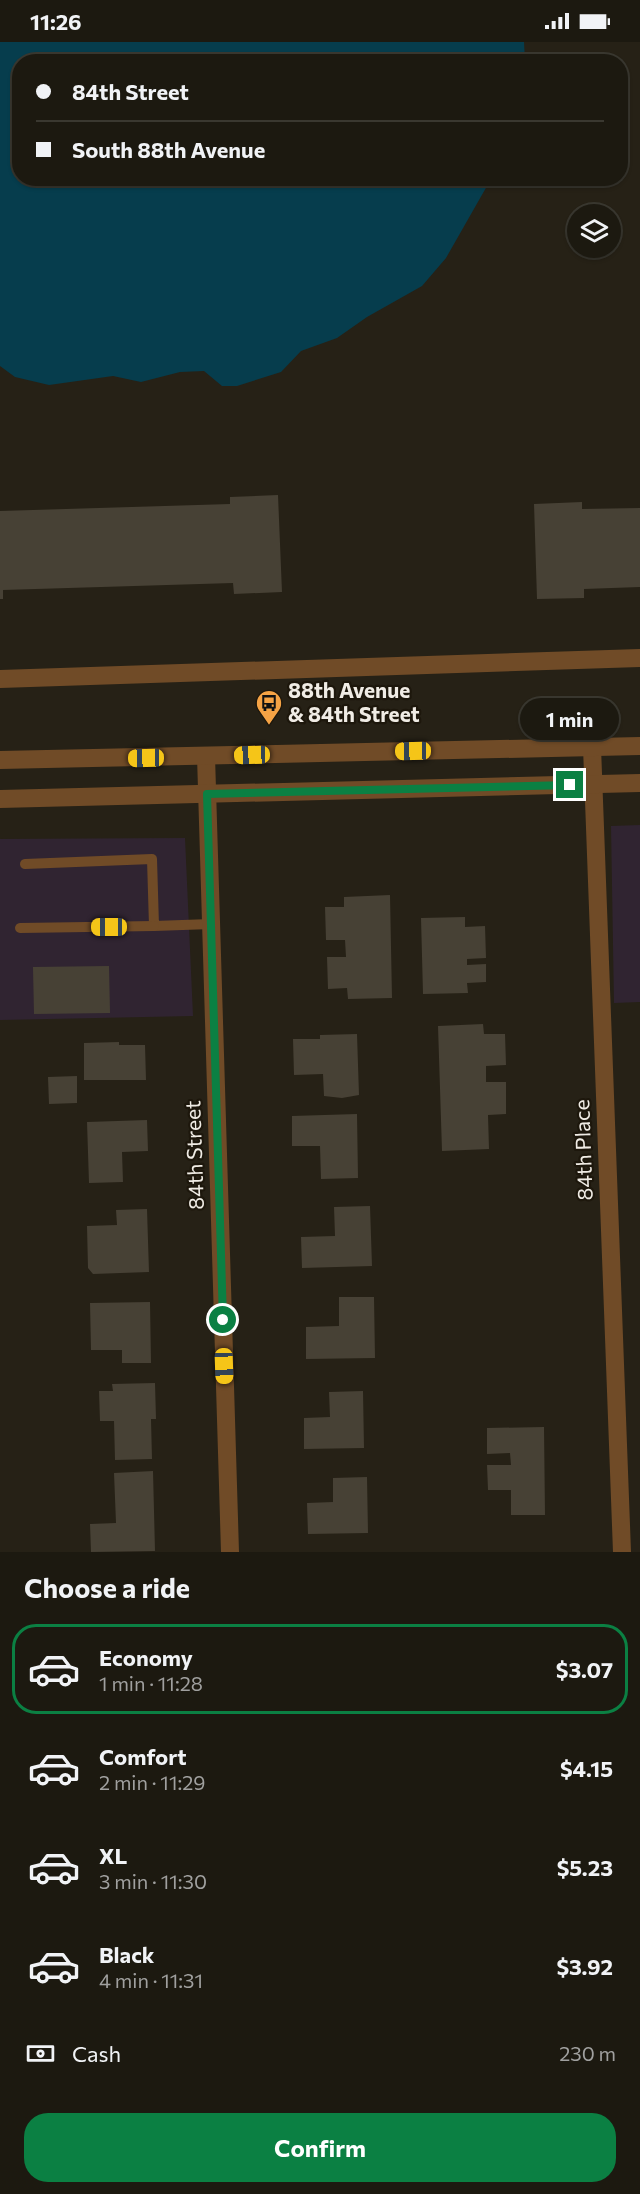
<!DOCTYPE html>
<html lang="en">
<head>
<meta charset="utf-8">
<style>
  :root { --surface:#1c1910; --page:#252219; --text:#f1f3f6; --muted:#a0a09f; --line:#3a3830; --accent:#0b8043 }
  body { margin:0; font-family:Commissioner,sans-serif; background:var(--page); color:var(--text); height:100vh; display:flex; flex-direction:column; font-size:22px; white-space:nowrap }
  * { box-sizing:border-box; margin:0 }
  p { font-size:20px; color:var(--muted) }
  .icon { flex:none; width:33px; height:33px; fill:none; stroke:currentColor; stroke-width:2; stroke-linecap:round; stroke-linejoin:round }
  .map { position:relative; height:1510px; overflow:hidden }
  .details { display:flex; flex-direction:column; background:var(--surface); flex:1 }
  .details>* { flex:none }
  .top-card { position:absolute; left:12px; top:12px; width:616px; height:132px; border-radius:24px; box-shadow:0 2px 4px #0004,0 0 0 2px var(--line); display:grid; align-content:center; height:132px; padding:0 24px; background:var(--surface) }
  .fabs { position:absolute; left:567px; top:162px; display:grid; gap:12px }
  .fabs a { display:grid; place-items:center; width:54px; height:54px; border-radius:50%; background:var(--surface); box-shadow:0 2px 4px #0004,0 0 0 2px var(--line); font-size:30px }
  .end { position:absolute; width:27px; height:27px; margin:-14px; border:8px solid #0b8043; background:#fff; box-shadow:0 0 0 3px #fff }
  .from { border-radius:50% }
  .bubble { position:absolute; height:42px; border-radius:21px; background:var(--surface); box-shadow:0 2px 4px #0004,0 0 0 2px var(--line); font-size:20px; font-weight:700; line-height:42px; text-align:center }
  .car { position:absolute; width:18px; height:36px; margin:-18px -9px; border-radius:8px; box-shadow:0 0 4px 2px #0007; background:linear-gradient(#f5c518 24%,#345 0 40%,#f5c518 0 76%,#345 0 86%,#f5c518 0) }
  .top-card b { display:flex; align-items:center; gap:21px; height:57px; font-size:22px }
  .top-card b+b { border-top:2px solid var(--line) }
  .top-card i { width:15px; height:15px; background:var(--text) }
  ul { padding:0; list-style:none }
  li { display:flex; align-items:center; gap:18px; height:90px; margin:0 12px 9px; padding:0 12px; border:3px solid transparent; border-radius:24px }
  li div { flex:1 }
  li b { display:block; font-size:22px }
  li em { font-style:normal; font-weight:700 }
  li.current { border-color:var(--accent) }
  li>.icon { width:54px; height:54px; stroke-width:1.5 }
  h2 { padding:0 24px; font-size:27px; line-height:72px }
  .pay { display:flex; align-items:center; gap:15px; height:66px; padding:0 24px; font-size:22px }
  .pay p { margin-inline-start:auto }
  .primary-button { display:flex; gap:12px; margin-top:auto; padding:12px 24px }
  .primary-button a { flex:1; height:69px; border-radius:24px; background:var(--accent); color:#fff; font-size:24px; font-weight:700; line-height:69px; text-align:center }
  .status { display:flex; justify-content:space-between; align-items:center; height:42px; padding:0 30px; background:var(--surface); direction:ltr }
  .status svg { height:16px; fill:currentColor }
  .map>svg:first-child { display:block }
  .commercial { fill:#302431 }
  .water { fill:#063d4d }
  .building { fill:#474135 }
  .lines { fill:none; stroke-linecap:round; stroke-linejoin:round }
  .service { stroke:#704b27; stroke-width:10 }
  .minor { stroke:#704b27; stroke-width:18 }
  .tertiary { stroke:#704b27; stroke-width:18 }
  .route { stroke:#0b8043; stroke-width:8 }
  .labels { text-anchor:middle; stroke-width:4.5; stroke-linejoin:round; paint-order:stroke }
  .poi-label { font-size:21px; font-weight:bold; fill:#f0ece5; stroke:#1d170c; text-anchor:start }
  .street-label { font-size:21px; fill:#f0ece5; stroke:#1d170c }
</style>
</head>
<body>
<div class="status"><b>11:26</b><svg viewBox="0 0 49 12"><path d="M0 12V9h3v3zM5 12V6h3v6zM10 12V3h3v9zM15 12V0h3v12zM26 1h20v11H26zM47 4h2v5h-2z"/></svg></div>
<div class="map">
<svg width="640" height="1510" viewBox="0 0 640 1510">
  <rect width="100%" height="100%" fill="#262116"/>
  <g class="commercial">
    <path d="M640,783V960L614,961L611,784Z"/>
    <path d="M185,796L193,974L0,978V797Z"/>
  </g>
  <path class="water" d="M0,0H524L525,19L20,20V136L491,137L446,216L422,244L367,275L337,296L301,309L281,330L237,344H222L204,329L180,330L141,340L113,334L49,343L15,335L0,324Z"/>
  <g class="building">
    <path d="M278,453L282,550L234,552L233,541L3,548V557H0V469L230,462V455Z"/>
    <path d="M582,460V467L640,466V545L584,547V556L537,557L534,462Z"/>
    <path d="M390,853L392,956L348,957L347,946L328,947L327,915H346L345,898H326L325,865H344V855Z"/>
    <path d="M465,875V885L485,884L486,916L467,917V923L486,922V940L467,941L468,951L423,952L421,876Z"/>
    <path d="M109,924L110,971L34,972L33,925Z"/>
    <path d="M483,982L484,992H505L506,1023L486,1024V1040H506V1072L488,1073L489,1107L442,1109L438,984Z"/>
    <path d="M357,992L359,1053L342,1056L324,1054L323,1032L294,1033L293,997H320V993Z"/>
    <path d="M119,1000V1003H145L146,1038H84V1001Z"/>
    <path d="M77,1034V1061L49,1062L48,1035Z"/>
    <path d="M357,1072L358,1136L321,1137L320,1104H292V1074Z"/>
    <path d="M147,1078L148,1109L122,1110L123,1140L89,1141L87,1080Z"/>
    <path d="M370,1164L372,1224L302,1226L301,1195L335,1194L334,1165Z"/>
    <path d="M147,1167L149,1230L93,1232L88,1226L87,1184L117,1183L116,1168Z"/>
    <path d="M339,1255H374L375,1316L306,1317V1285L339,1284Z"/>
    <path d="M150,1260L151,1321H122V1308H91L90,1261Z"/>
    <path d="M155,1341L156,1377H151L152,1417L115,1418L114,1379H100L99,1349H113L112,1342Z"/>
    <path d="M363,1349L364,1406L304,1407V1376L330,1375L329,1350Z"/>
    <path d="M544,1385L545,1473H511V1448H488L487,1423H511L510,1411L487,1412V1386Z"/>
    <path d="M153,1429L155,1509L91,1510L90,1482L116,1481L114,1431Z"/>
    <path d="M367,1435L368,1491L308,1492L307,1461L333,1460V1436Z"/>
  </g>
  <g class="lines">
    <g class="service">
      <path d="M25,822L152,817L154,884L211,882"/>
      <path d="M20,886L154,884"/>
    </g>
    <g class="minor">
      <path d="M0,637L640,616"/>
      <path d="M592,705L622,1510"/>
      <path d="M206,714L230,1510"/>
    </g>
    <g class="tertiary">
      <path d="M0,718L640,704"/>
      <path d="M0,757L640,741"/>
    </g>
  </g>
  <g class="lines">
    <path class="route" d="M223,1278L207,752L570,743"/>
  </g>
  <defs>
    <g id="bus-pin" transform="scale(1.35)"><path d="M0 17L-7.5 6A9.5 9.5 0 1 1 7.5 6Z" fill="#f5a345" stroke="#1d170c"/><path d="M-5-6H5V4H4V6H2V4H-2V6H-4V4H-5ZM-3.5-4V0h7V-4ZM-3.5 1.2v1.5H-2V1.2ZM2 1.2v1.5H3.5V1.2Z" fill="#111"/></g>
  </defs>
  <g fill-rule="evenodd">
    <use href="#bus-pin" x="269" y="661"/>
  </g>
  <g class="labels">
    <g class="poi-label">
      <text x="288" y="656">88th Avenue<tspan x="288" dy="24">&amp; 84th Street</tspan></text>
    </g>
    <g class="street-label">
      <text transform="translate(584 1108) rotate(-92)" y="7">84th Place</text>
      <text transform="translate(195 1113) rotate(-92)" y="7">84th Street</text>
    </g>
  </g>
</svg>
<div class="fabs">
<a><svg class="icon" aria-label="layers" viewBox="0 0 24 24"><path d="M12 4l9 5-9 5-9-5zM3 14l9 5 9-5"/></svg></a>
</div>
<i class="end from" style="left:223px;top:1278px"></i>
<i class="end" style="left:570px;top:743px"></i>
<div class="bubble" style="left:520px;top:656px;width:99px">1 min</div>
<i class="car" style="left:413px;top:709px;rotate:269deg"></i>
<i class="car" style="left:252px;top:713px;rotate:268deg"></i>
<i class="car" style="left:146px;top:716px;rotate:269deg"></i>
<i class="car" style="left:109px;top:885px;rotate:270deg"></i>
<i class="car" style="left:224px;top:1324px;rotate:178deg"></i>
<div class="top-card">
<b><i class="from"></i>84th Street</b>
<b><i></i>South 88th Avenue</b>
</div>
</div>
<section class="details">
<h2>Choose a ride</h2>
<ul>
<li class="current"><svg class="icon" aria-label="car" viewBox="0 0 24 24"><path d="M5 17H2v-5l4-1 3-4h7l3 4 3 1v5h-3M9 17h6M6 11h13"/><circle cx="7" cy="17" r="2"/><circle cx="17" cy="17" r="2"/></svg><div><b>Economy</b><p>1 min · 11:28</p></div><em>$3.07</em></li>
<li><svg class="icon" aria-label="car" viewBox="0 0 24 24"><path d="M5 17H2v-5l4-1 3-4h7l3 4 3 1v5h-3M9 17h6M6 11h13"/><circle cx="7" cy="17" r="2"/><circle cx="17" cy="17" r="2"/></svg><div><b>Comfort</b><p>2 min · 11:29</p></div><em>$4.15</em></li>
<li><svg class="icon" aria-label="car" viewBox="0 0 24 24"><path d="M5 17H2v-5l4-1 3-4h7l3 4 3 1v5h-3M9 17h6M6 11h13"/><circle cx="7" cy="17" r="2"/><circle cx="17" cy="17" r="2"/></svg><div><b>XL</b><p>3 min · 11:30</p></div><em>$5.23</em></li>
<li><svg class="icon" aria-label="car" viewBox="0 0 24 24"><path d="M5 17H2v-5l4-1 3-4h7l3 4 3 1v5h-3M9 17h6M6 11h13"/><circle cx="7" cy="17" r="2"/><circle cx="17" cy="17" r="2"/></svg><div><b>Black</b><p>4 min · 11:31</p></div><em>$3.92</em></li>
</ul>
<div class="pay"><svg class="icon" aria-label="cash" viewBox="0 0 24 24"><path d="M3 7h18v10H3z"/><circle cx="12" cy="12" r="2"/></svg>Cash<p>230 m</p></div>
<div class="primary-button"><a>Confirm</a></div>
</section>
</body>
</html>
